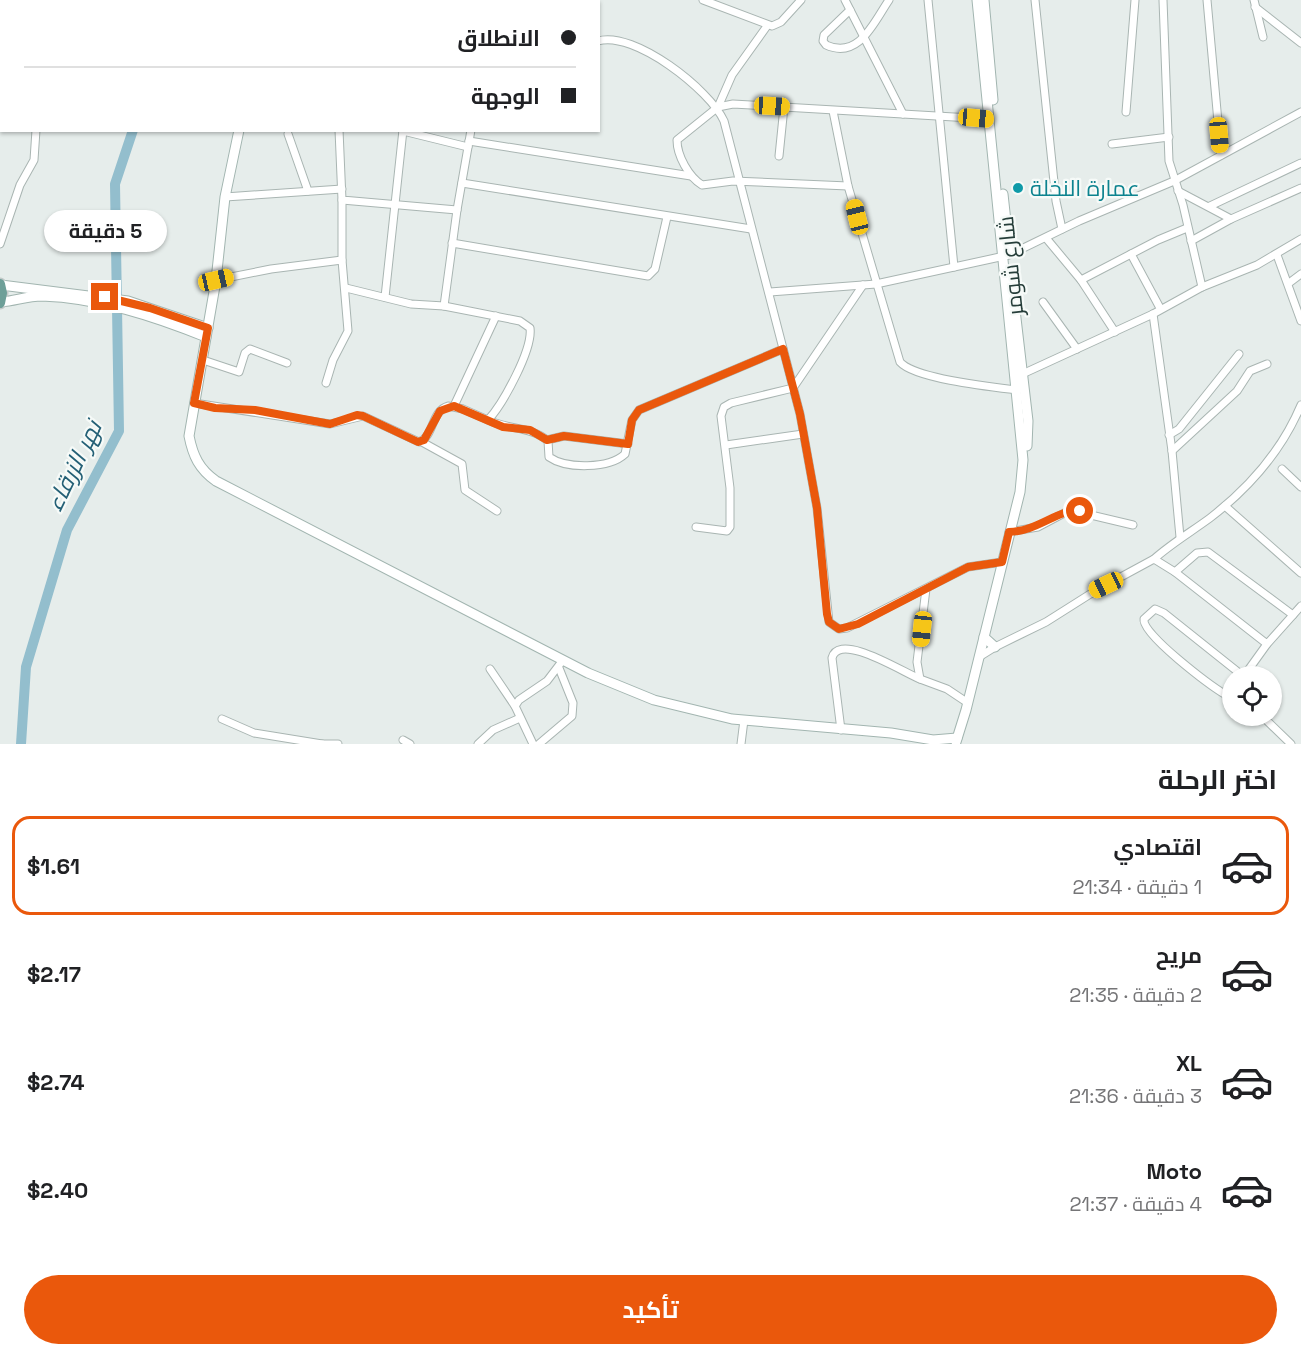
<!DOCTYPE html>
<html lang="ar">
<head>
<meta charset="utf-8">
<style>
  :root { --surface:#fff; --page:#f2f2f2; --text:#202124; --muted:#757577; --line:#e0e0e0; --accent:#ea580c }
  body { margin:0; font-family:"Space Grotesk",Cairo,sans-serif; background:var(--page); color:var(--text); direction:rtl; height:100vh; display:flex; flex-direction:column; font-size:22px; white-space:nowrap }
  * { box-sizing:border-box; margin:0 }
  p { font-size:20px; color:var(--muted) }
  .icon { flex:none; width:33px; height:33px; fill:none; stroke:currentColor; stroke-width:2; stroke-linecap:round; stroke-linejoin:round }
  .map { position:relative; height:744px; overflow:hidden; direction:ltr }
  .side { display:flex; flex-direction:column; background:var(--surface); flex:1 }
  .side>* { flex:none }
  .top-card { position:absolute; left:0px; top:0px; width:600px; height:132px; box-shadow:0 2px 4px #0004; direction:rtl; display:grid; align-content:center; height:132px; padding:0 24px; background:var(--surface) }
  .controls { position:absolute; left:1222px; top:666px; display:grid; gap:12px }
  .controls a { display:grid; place-items:center; width:60px; height:60px; border-radius:50%; background:var(--surface); box-shadow:0 2px 4px #0004; font-size:30px }
  .end { position:absolute; width:27px; height:27px; margin:-14px; border:8px solid #ea580c; background:#fff; box-shadow:0 0 0 3px #fff }
  .from { border-radius:50% }
  .bubble { position:absolute; height:42px; border-radius:21px; background:var(--surface); box-shadow:0 2px 4px #0004; font-size:20px; font-weight:700; line-height:42px; text-align:center; direction:rtl }
  .car { position:absolute; width:18px; height:36px; margin:-18px -9px; border-radius:8px; box-shadow:0 0 4px 2px #0007; background:linear-gradient(#f5c518 24%,#345 0 40%,#f5c518 0 76%,#345 0 86%,#f5c518 0) }
  .top-card b { display:flex; align-items:center; gap:21px; height:57px; font-size:22px }
  .top-card b+b { border-top:2px solid var(--line) }
  .top-card i { width:15px; height:15px; background:var(--text) }
  ul { padding:0; list-style:none }
  li { display:flex; align-items:center; gap:18px; height:99px; margin:0 12px 9px; padding:0 12px; border:3px solid transparent; border-radius:18px }
  li div { flex:1 }
  li b { display:block; font-size:22px }
  li em { font-style:normal; font-weight:700 }
  li.active { border-color:var(--accent) }
  li>.icon { width:54px; height:54px; stroke-width:1.5 }
  h2 { padding:0 24px; font-size:27px; line-height:72px }
  .action { display:flex; gap:12px; margin-top:auto; padding:12px 24px }
  .action a { flex:1; height:69px; border-radius:36px; background:var(--accent); color:#fff; font-size:24px; font-weight:700; line-height:69px; text-align:center }
  .map>svg:first-child { display:block }
  .lines { fill:none; stroke-linecap:round; stroke-linejoin:round }
  .river { stroke:#93becd; stroke-width:10 }
  .street-casing { stroke:#a9b5b2; stroke-width:9 }
  .secondary-casing { stroke:#a2b5b0; stroke-width:11 }
  .primary-casing { stroke:#c2c9c8; stroke-width:13 }
  .street { stroke:#fff; stroke-width:7 }
  .secondary { stroke:#fff; stroke-width:9 }
  .primary { stroke:#6e9f98; stroke-width:10 }
  .route { stroke:#ea580c; stroke-width:8 }
  .culture-dot { fill:#0f9aa8; stroke:#f6faf8; stroke-width:2 }
  .labels { text-anchor:middle; stroke-width:4.5; stroke-linejoin:round; paint-order:stroke }
  .culture-label { font-size:22px; fill:#0d838f; stroke:#f6faf8; text-anchor:start }
  .street-label { font-size:22px; fill:#263e3a; stroke:#f6faf8 }
  .water-label { font-size:24px; font-style:italic; fill:#246076; stroke:#f6faf8 }
</style>
</head>
<body>
<div class="map">
<svg width="1301" height="744" viewBox="0 0 1301 744">
  <rect width="100%" height="100%" fill="#e6edeb"/>
  <g class="lines">
    <g class="river">
      <path d="M153,0V2"/>
      <path d="M21,744L26,667L67,530L119,431L115,184L133,130"/>
    </g>
    <g class="street-casing">
      <g id="street">
        <path d="M431,0L432,2"/>
        <path d="M703,0L772,26L781,22L801,0"/>
        <path d="M845,0L903,114"/>
        <path d="M928,0L954,267"/>
        <path d="M1035,0L1056,201L1062,229"/>
        <path d="M1163,0L1169,161L1183,205L1202,287"/>
        <path d="M1207,0L1221,155"/>
        <path d="M1254,0L1263,37"/>
        <path d="M40,2V0"/>
        <path d="M122,2V0"/>
        <path d="M541,2L543,0"/>
        <path d="M1255,7L1301,43"/>
        <path d="M850,10L824,35L823,41L826,45C859,60 874,22 889,0"/>
        <path d="M598,41C634,30 710,90 724,121L800,414L817,508L829,622L839,629L847,628L968,567L1002,562"/>
        <path d="M0,58H2"/>
        <path d="M0,77L2,78"/>
        <path d="M718,107L732,75L767,26"/>
        <path d="M833,111L848,186L900,362C915,379 992,387 1017,390"/>
        <path d="M1126,112L1135,0"/>
        <path d="M339,130L342,200L457,210L471,130"/>
        <path d="M403,131L468,147"/>
        <path d="M288,134L308,191"/>
        <path d="M469,141L691,176"/>
        <path d="M1112,144L1169,137"/>
        <path d="M779,156L784,107"/>
        <path d="M462,183L751,229"/>
        <path d="M848,186L733,181L702,185C689,177 677,156 677,140L718,107L733,104L988,119"/>
        <path d="M1178,191L1231,219L1301,188"/>
        <path d="M225,197L342,189"/>
        <path d="M1210,206L1301,163"/>
        <path d="M1046,238L1081,280"/>
        <path d="M1191,241L1231,219"/>
        <path d="M452,243L648,276L655,269L667,217"/>
        <path d="M0,244L20,185L34,160L36,130"/>
        <path d="M1131,254L1160,308"/>
        <path d="M1277,255L1301,321"/>
        <path d="M216,280L271,269L342,260"/>
        <path d="M1289,283L1301,274"/>
        <path d="M346,288L411,304L444,306L457,210"/>
        <path d="M770,292L876,284L1009,255L1079,221L1174,181L1301,112"/>
        <path d="M385,297L403,130"/>
        <path d="M1043,302L1077,349"/>
        <path d="M1153,314L1172,451L1180,537"/>
        <path d="M1115,332L1081,280L1158,240L1187,228"/>
        <path d="M203,360L239,372L245,353L250,349L287,363"/>
        <path d="M1018,376L1153,314L1202,287L1257,265L1301,239"/>
        <path d="M326,383L333,360L348,331L342,260V200"/>
        <path d="M194,403L330,424L363,416L419,442C434,437 431,411 448,406L463,409L488,420C503,404 533,349 530,328L520,321L444,306"/>
        <path d="M454,406L496,316"/>
        <path d="M488,420C508,430 531,426 548,441L549,457C566,469 609,469 625,454L632,420L639,410L783,349"/>
        <path d="M1169,435L1179,429L1239,354"/>
        <path d="M547,440L564,436L628,444"/>
        <path d="M422,442L462,464L465,490L497,511"/>
        <path d="M726,445L803,434"/>
        <path d="M1172,451L1237,391L1250,371L1267,364"/>
        <path d="M1282,469L1301,487"/>
        <path d="M1225,506L1301,573"/>
        <path d="M696,527L727,531L730,527V488L721,416L724,407L731,403L793,388L863,285"/>
        <path d="M1009,532L1038,527L1070,510L1133,525"/>
        <path d="M1154,559C1172,543 1191,532 1210,518C1249,488 1282,450 1301,405"/>
        <path d="M1175,572L1197,553L1208,552L1293,615"/>
        <path d="M926,589L917,662L920,679L947,689L968,703"/>
        <path d="M979,657L995,647L1046,622L1095,591L1154,559L1175,572L1267,644L1301,606"/>
        <path d="M490,669L515,706"/>
        <path d="M1244,676L1267,644"/>
        <path d="M1233,692L1226,695C1211,686 1141,634 1144,619L1155,609L1164,613L1243,676"/>
        <path d="M1262,716L1291,744"/>
        <path d="M222,719L254,733L322,744"/>
        <path d="M841,730L832,658C839,631 904,673 920,679"/>
        <path d="M403,740L410,744"/>
        <path d="M321,744H338"/>
        <path d="M478,744L493,730L520,718"/>
        <path d="M533,744L515,706L519,700L547,681L563,660"/>
        <path d="M539,744L572,716L573,703L559,668"/>
        <path d="M741,744L744,720"/>
      </g>
    </g>
    <g class="secondary-casing">
      <g id="secondary">
        <path d="M984,0L993,100"/>
        <path d="M403,2L407,0"/>
        <path d="M239,130L225,197L216,280L189,436C193,456 199,469 216,481L588,673L654,700L732,719L891,733L933,740L957,738"/>
        <path d="M1003,194L1009,249"/>
        <path d="M1012,284L1028,421L1027,446"/>
        <path d="M1,285L128,301L208,328"/>
        <path d="M1,302C15,301 27,296 42,296C99,298 154,316 206,337"/>
        <path d="M984,637L995,647"/>
        <path d="M956,742L966,710L1020,492L1023,460L977,0"/>
      </g>
    </g>
    <g class="primary-casing">
      <path id="primary" d="M0,284L2,293L0,303"/>
    </g>
    <use href="#street" class="street"/>
    <use href="#secondary" class="secondary"/>
    <use href="#primary" class="primary"/>
  </g>
  <g class="lines">
    <path class="route" d="M105,297L150,308L208,328L194,403L215,408L255,410L330,424L357,415L363,416L418,442L424,440L440,411L454,406L503,427L530,430L547,440L564,436L628,444L632,420L639,410L783,349L800,414L817,508L827,614L829,622L839,629L858,624L968,567L1002,562L1009,532C1039,531 1057,509 1080,511"/>
  </g>
  <circle class="culture-dot" cx="1018" cy="188" r="6"/>
  <g class="labels">
    <g class="culture-label">
      <text x="1030" y="196">عمارة النخلة</text>
    </g>
    <g class="street-label">
      <text transform="translate(1010 266) rotate(-96)" y="8">شارع شومر</text>
    </g>
    <g class="water-label">
      <text transform="translate(74 466) rotate(-64)" y="8">نهر الزرقاء</text>
    </g>
  </g>
</svg>
<div class="controls">
<a><svg class="icon" aria-label="locate" viewBox="0 0 24 24"><circle cx="12" cy="12" r="6"/><path d="M12 2v4M12 18v4M2 12h4M18 12h4"/></svg></a>
</div>
<i class="end from" style="left:1080px;top:511px"></i>
<i class="end" style="left:105px;top:297px"></i>
<div class="bubble" style="left:44px;top:210px;width:123px">5 دقيقة</div>
<i class="car" style="left:772px;top:106px;rotate:93deg"></i>
<i class="car" style="left:976px;top:118px;rotate:95deg"></i>
<i class="car" style="left:1219px;top:135px;rotate:175deg"></i>
<i class="car" style="left:857px;top:217px;rotate:346deg"></i>
<i class="car" style="left:216px;top:280px;rotate:77deg"></i>
<i class="car" style="left:1106px;top:585px;rotate:245deg"></i>
<i class="car" style="left:922px;top:629px;rotate:186deg"></i>
<div class="top-card">
<b><i class="from"></i>الانطلاق</b>
<b><i></i>الوجهة</b>
</div>
</div>
<section class="side">
<h2>اختر الرحلة</h2>
<ul>
<li class="active"><svg class="icon" aria-label="car" viewBox="0 0 24 24"><path d="M5 17H2v-5l4-1 3-4h7l3 4 3 1v5h-3M9 17h6M6 11h13"/><circle cx="7" cy="17" r="2"/><circle cx="17" cy="17" r="2"/></svg><div><b>اقتصادي</b><p>1 دقيقة · 21:34</p></div><em>$1.61</em></li>
<li><svg class="icon" aria-label="car" viewBox="0 0 24 24"><path d="M5 17H2v-5l4-1 3-4h7l3 4 3 1v5h-3M9 17h6M6 11h13"/><circle cx="7" cy="17" r="2"/><circle cx="17" cy="17" r="2"/></svg><div><b>مريح</b><p>2 دقيقة · 21:35</p></div><em>$2.17</em></li>
<li><svg class="icon" aria-label="car" viewBox="0 0 24 24"><path d="M5 17H2v-5l4-1 3-4h7l3 4 3 1v5h-3M9 17h6M6 11h13"/><circle cx="7" cy="17" r="2"/><circle cx="17" cy="17" r="2"/></svg><div><b>XL</b><p>3 دقيقة · 21:36</p></div><em>$2.74</em></li>
<li><svg class="icon" aria-label="car" viewBox="0 0 24 24"><path d="M5 17H2v-5l4-1 3-4h7l3 4 3 1v5h-3M9 17h6M6 11h13"/><circle cx="7" cy="17" r="2"/><circle cx="17" cy="17" r="2"/></svg><div><b>Moto</b><p>4 دقيقة · 21:37</p></div><em>$2.40</em></li>
</ul>
<div class="action"><a>تأكيد</a></div>
</section>
</body>
</html>
